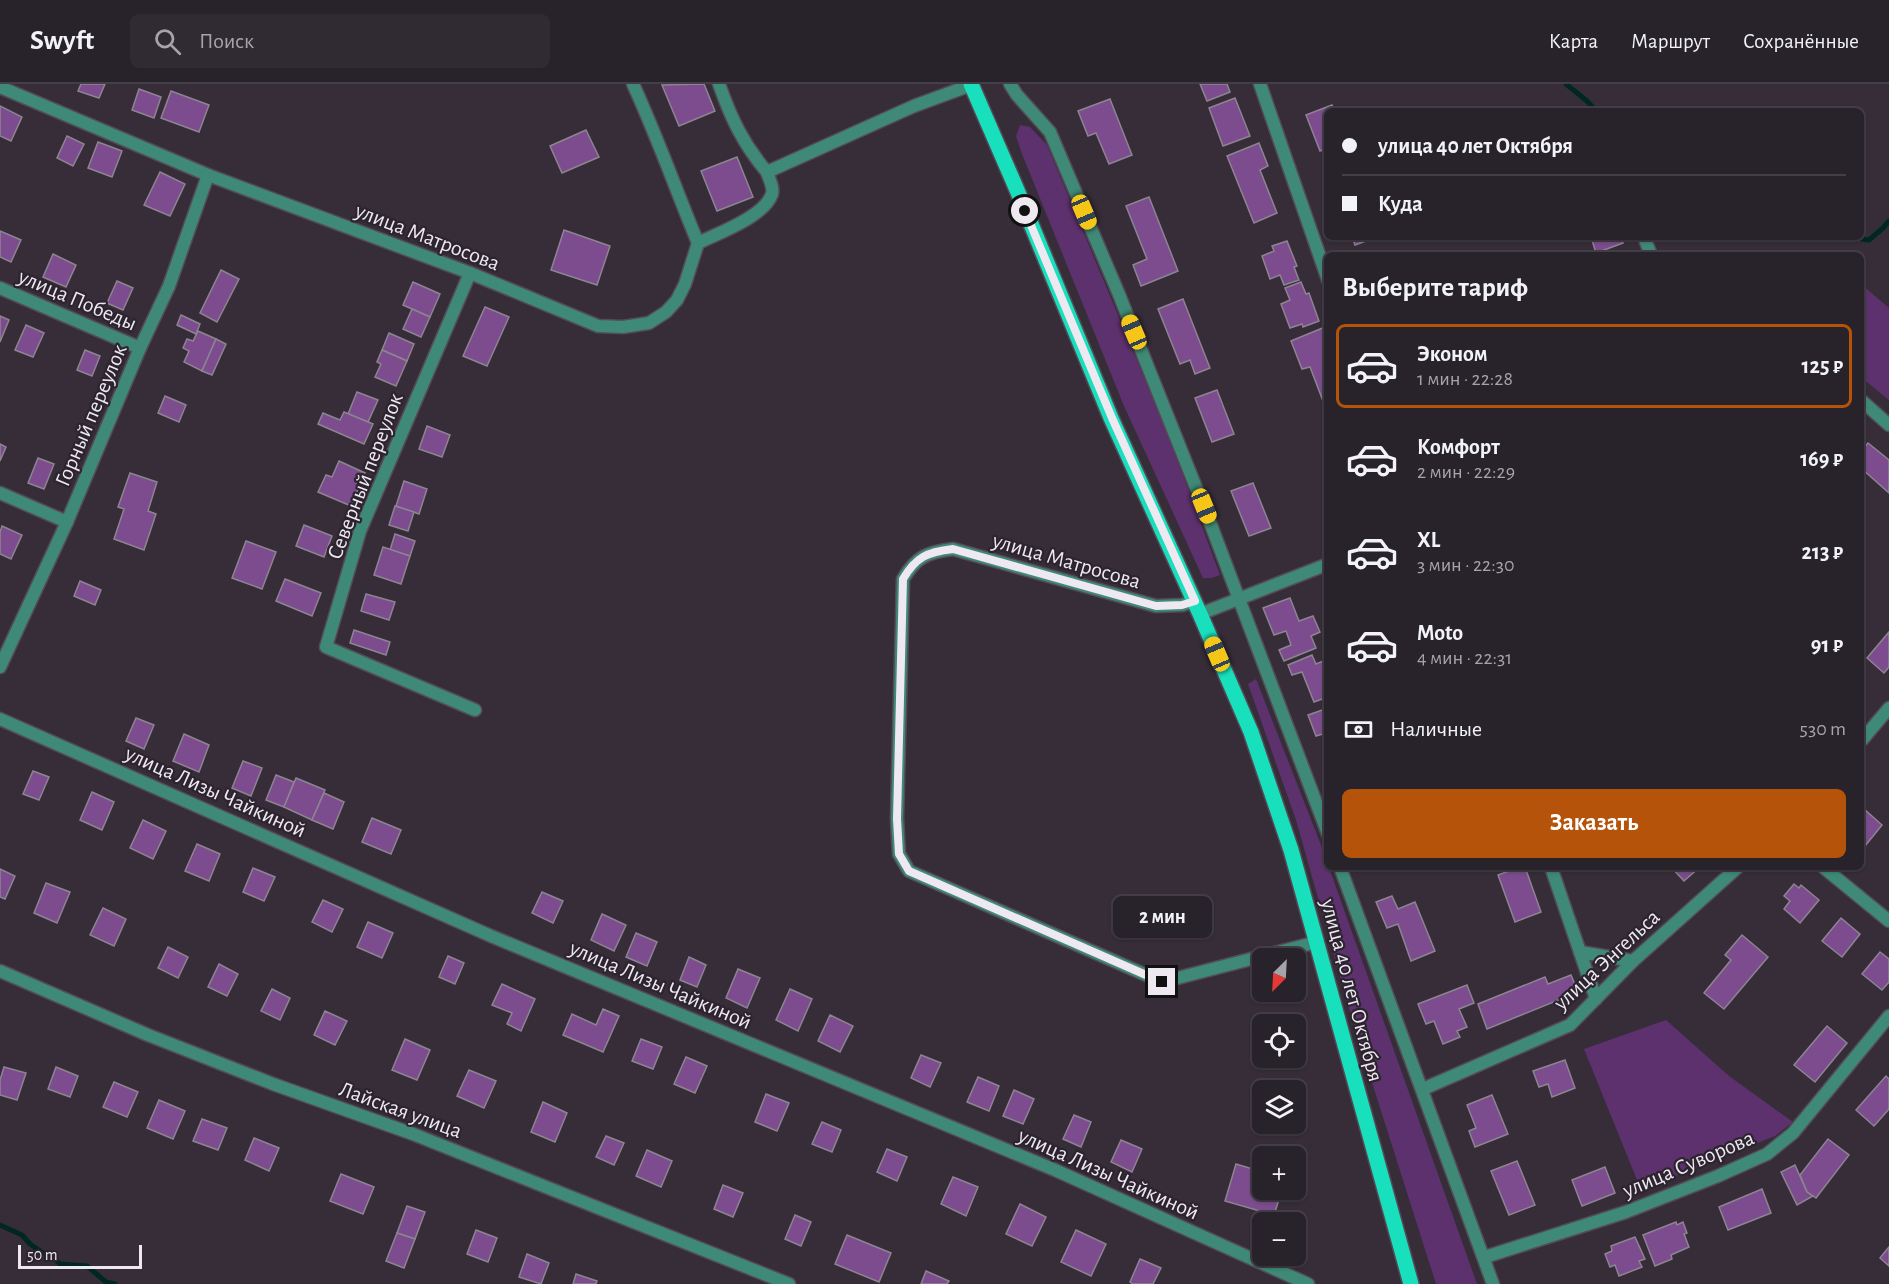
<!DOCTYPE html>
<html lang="ru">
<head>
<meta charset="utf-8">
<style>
  :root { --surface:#28222b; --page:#302a33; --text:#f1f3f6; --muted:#a5a4a9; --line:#443f47; --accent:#b45309 }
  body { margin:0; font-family:"Alegreya Sans",sans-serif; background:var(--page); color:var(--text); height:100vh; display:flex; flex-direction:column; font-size:22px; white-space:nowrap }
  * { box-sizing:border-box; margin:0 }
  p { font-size:20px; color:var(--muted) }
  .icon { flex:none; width:33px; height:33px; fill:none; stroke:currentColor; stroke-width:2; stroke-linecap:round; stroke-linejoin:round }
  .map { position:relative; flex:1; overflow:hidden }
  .side { position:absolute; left:1324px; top:168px; width:540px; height:618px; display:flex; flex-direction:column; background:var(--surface); border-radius:9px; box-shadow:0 2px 4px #0004,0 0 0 2px var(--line) }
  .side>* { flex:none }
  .top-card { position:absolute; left:1324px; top:24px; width:540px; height:132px; border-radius:9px; box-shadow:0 2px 4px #0004,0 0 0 2px var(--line); display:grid; align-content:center; height:132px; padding:0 18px; background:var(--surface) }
  .needle { width:39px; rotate:204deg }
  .tools { position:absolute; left:1252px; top:864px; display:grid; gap:12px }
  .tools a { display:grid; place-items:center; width:54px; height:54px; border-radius:9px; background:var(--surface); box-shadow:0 2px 4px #0004,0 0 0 2px var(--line); font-size:30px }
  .scale { position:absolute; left:18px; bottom:15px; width:124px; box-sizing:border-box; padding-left:6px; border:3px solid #eee8f0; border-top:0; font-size:16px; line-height:21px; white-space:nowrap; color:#eee8f0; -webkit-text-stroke:4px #2c242f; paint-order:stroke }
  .end { position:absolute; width:27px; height:27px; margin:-14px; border:8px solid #eee8f0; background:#111; box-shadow:0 0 0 3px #111 }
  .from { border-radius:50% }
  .bubble { position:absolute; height:42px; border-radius:9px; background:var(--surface); box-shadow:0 2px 4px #0004,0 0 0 2px var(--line); font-size:20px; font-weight:700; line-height:42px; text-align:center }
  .car { position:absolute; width:18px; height:36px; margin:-18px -9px; border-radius:8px; box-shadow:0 0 4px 2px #0007; background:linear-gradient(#f5c518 24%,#345 0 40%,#f5c518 0 76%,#345 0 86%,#f5c518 0) }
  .top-card b { display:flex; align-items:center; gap:21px; height:57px; font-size:22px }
  .top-card b+b { border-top:2px solid var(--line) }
  .top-card i { width:15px; height:15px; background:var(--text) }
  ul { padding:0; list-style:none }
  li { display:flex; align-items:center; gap:18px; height:84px; margin:0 12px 9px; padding:0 6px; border:3px solid transparent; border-radius:9px }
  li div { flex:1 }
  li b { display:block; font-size:22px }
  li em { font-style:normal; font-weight:700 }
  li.on { border-color:var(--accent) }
  li>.icon { width:54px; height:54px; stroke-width:1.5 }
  h2 { padding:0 18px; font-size:27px; line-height:72px }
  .pay { display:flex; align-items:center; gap:15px; height:66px; padding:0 18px; font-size:22px }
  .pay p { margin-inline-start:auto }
  .action { display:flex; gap:12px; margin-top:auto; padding:12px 18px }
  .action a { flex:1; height:69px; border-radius:9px; background:var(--accent); color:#fff; font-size:24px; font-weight:700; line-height:69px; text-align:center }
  header { display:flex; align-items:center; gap:36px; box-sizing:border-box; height:84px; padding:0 30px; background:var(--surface); border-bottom:2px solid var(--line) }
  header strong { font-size:28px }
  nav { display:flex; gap:33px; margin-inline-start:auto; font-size:21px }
  .search { width:420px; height:54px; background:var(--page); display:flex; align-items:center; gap:15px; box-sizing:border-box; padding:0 21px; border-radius:9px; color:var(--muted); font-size:22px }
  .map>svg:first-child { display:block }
  .green { fill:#5d316d }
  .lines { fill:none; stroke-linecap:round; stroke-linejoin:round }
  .stream { stroke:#002820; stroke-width:5 }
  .building { fill:#7c4c8e; stroke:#8d8491; stroke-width:1.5 }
  .street-casing { stroke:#534b56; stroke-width:15 }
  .primary-casing { stroke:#534b56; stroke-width:18 }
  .street { stroke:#3f8977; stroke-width:12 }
  .primary { stroke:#18e0bd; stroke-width:15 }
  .route { stroke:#eee8f0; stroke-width:8 }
  .labels { text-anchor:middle; stroke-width:4.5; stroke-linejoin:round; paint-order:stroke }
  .street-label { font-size:22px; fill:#eee8f0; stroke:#2c242f }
</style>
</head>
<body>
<header>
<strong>Swyft</strong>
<div class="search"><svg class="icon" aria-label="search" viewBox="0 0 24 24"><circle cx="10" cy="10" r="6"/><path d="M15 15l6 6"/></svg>Поиск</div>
<nav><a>Карта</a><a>Маршрут</a><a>Сохранённые</a></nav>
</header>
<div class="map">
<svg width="1889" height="1200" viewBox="0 0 1889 1200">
  <rect width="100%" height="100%" fill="#362d39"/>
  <g class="green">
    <path d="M1020,41L1030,43L1047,61L1167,348L1220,491L1212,494H1203L1124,322L1022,70L1016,52Z"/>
    <path d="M1862,201L1889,224V316L1862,294Z"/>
    <path d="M1256,595L1321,761L1477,1200H1436L1355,945L1296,736L1248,600Z"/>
    <path d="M1666,936L1729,992L1793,1038L1775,1052L1641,1106L1584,965Z"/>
  </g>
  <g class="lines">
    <g class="stream">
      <path d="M1566,0L1587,17L1596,27"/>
      <path d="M1847,153L1869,156L1883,144L1889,137"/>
      <path d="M0,1141L22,1151L30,1160L43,1169L50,1171L60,1180L87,1182L106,1198L115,1200"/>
    </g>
  </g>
  <g class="building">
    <path d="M81,0H105L99,14L78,7Z"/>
    <path d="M704,0L715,27L679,42L662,1Z"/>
    <path d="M1200,0H1227L1230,8L1207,17Z"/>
    <path d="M139,5L161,13L154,34L132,26Z"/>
    <path d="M171,7L209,21L199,48L161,34Z"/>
    <path d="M1235,14L1250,52L1223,62L1209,24Z"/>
    <path d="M1110,15L1132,71L1109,80L1096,49L1088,52L1078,27Z"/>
    <path d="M1332,21L1335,27H1328V64L1320,67L1306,31Z"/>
    <path d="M0,22L22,33L11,57L0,52Z"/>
    <path d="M586,46L599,73L562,89L550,62Z"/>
    <path d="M67,52L84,60L73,82L57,74Z"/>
    <path d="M98,58L122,67L112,93L88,84Z"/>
    <path d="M1259,59L1268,82L1260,86L1277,129L1254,139L1227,72Z"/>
    <path d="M737,73L753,113L717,127L701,87Z"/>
    <path d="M160,88L185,100L170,132L144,121Z"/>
    <path d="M1149,113L1178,187L1141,202L1133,181L1147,175L1126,122Z"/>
    <path d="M564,146L610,162L597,201L551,186Z"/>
    <path d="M0,147L21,156L11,178L0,173Z"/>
    <path d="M1352,153H1377L1355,161Z"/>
    <path d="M1591,153H1620L1623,159L1596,169Z"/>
    <path d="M1287,157L1297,182L1294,183L1299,196L1284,201L1280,191L1270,195L1262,172L1274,167L1272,162Z"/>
    <path d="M53,170L76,181L66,203L43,193Z"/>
    <path d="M221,186L239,195L217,238L200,229Z"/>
    <path d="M117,197L133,204L123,226L107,219Z"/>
    <path d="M413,198L440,210L430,233L403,221Z"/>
    <path d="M1301,198L1306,210L1309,209L1319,237L1303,243L1302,240L1290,244L1281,220L1290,216L1285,204Z"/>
    <path d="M1183,215L1210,284L1195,290L1190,276L1180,280L1158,225Z"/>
    <path d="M485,223L509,233L487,282L463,272Z"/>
    <path d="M412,225L430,233L421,253L403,245Z"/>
    <path d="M181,231L200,240L196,250L177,241Z"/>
    <path d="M0,232L9,236L0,258Z"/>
    <path d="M26,241L44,249L33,273L15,266Z"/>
    <path d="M1325,243L1328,248V315L1323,317L1310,283L1302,285L1291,257Z"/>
    <path d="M198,247L216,255L202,287L184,278L189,267L183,264L187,255L193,257Z"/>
    <path d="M389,249L414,260L407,277L382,266Z"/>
    <path d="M216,255L226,260L212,291L202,287Z"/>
    <path d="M85,266L100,272L92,292L77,286Z"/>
    <path d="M382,266L407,277L396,302L375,293L381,280L377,278Z"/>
    <path d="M1217,306L1234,350L1212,358L1195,314Z"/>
    <path d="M357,308L378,316L368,338L348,330Z"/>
    <path d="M165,312L186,321L179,338L158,329Z"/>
    <path d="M344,328L373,340L364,360L318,340L323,329L340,336Z"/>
    <path d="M427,342L450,351L442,373L419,365Z"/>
    <path d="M1868,359L1889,376V409L1862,385V366Z"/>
    <path d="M0,360L6,363L0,377Z"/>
    <path d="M38,374L54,380L44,405L28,399Z"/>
    <path d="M339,377L365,389L351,422L318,408L326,391L332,393Z"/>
    <path d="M130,389L157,398L148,427L156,430L144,466L114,455L124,425L118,423Z"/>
    <path d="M404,397L427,405L419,430L396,422Z"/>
    <path d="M1253,399L1271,444L1249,452L1231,407Z"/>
    <path d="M395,422L414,428L408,447L389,441Z"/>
    <path d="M304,441L332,452L324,473L296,462Z"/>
    <path d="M2,442L22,451L11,475L0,470V448Z"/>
    <path d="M395,450L415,457L410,472L390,466Z"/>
    <path d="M246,457L276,468L262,505L232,494Z"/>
    <path d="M383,463L410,472L401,500L374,491Z"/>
    <path d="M285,495L321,509L312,532L276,517Z"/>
    <path d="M80,497L101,506L95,521L74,512Z"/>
    <path d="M366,510L395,518L389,536L361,527Z"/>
    <path d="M1290,514L1299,537L1313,532L1320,548L1311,552L1316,564L1284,577L1279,566L1291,561L1286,547L1274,551L1263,524Z"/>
    <path d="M354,546L390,558L386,571L350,559Z"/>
    <path d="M1889,548V583L1884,589L1867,574Z"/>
    <path d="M1312,571L1316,580L1328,575V613L1314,618L1302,588L1292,591L1288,581Z"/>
    <path d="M1328,624V652L1326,649L1316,652L1308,631Z"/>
    <path d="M136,634L154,641L144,665L126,657Z"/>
    <path d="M184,650L209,661L199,688L173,677Z"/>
    <path d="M243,677L262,684L251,712L232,704Z"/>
    <path d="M33,687L49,693L39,716L23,710Z"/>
    <path d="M276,691L294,698L284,723L266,716Z"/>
    <path d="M296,694L325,706L312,736L284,723Z"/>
    <path d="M92,708L114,718L102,746L80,736Z"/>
    <path d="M324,709L344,718L333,745L312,736Z"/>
    <path d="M1863,724L1882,741L1865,762L1862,758Z"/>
    <path d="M372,734L401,746L391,770L362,758Z"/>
    <path d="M143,736L166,747L153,775L130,764Z"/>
    <path d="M197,760L220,770L209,797L185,787Z"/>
    <path d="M1520,783H1525L1541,828L1515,838L1498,791Z"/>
    <path d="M1671,783H1700L1684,797Z"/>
    <path d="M253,784L275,793L264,817L243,808Z"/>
    <path d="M0,785L15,792L5,815L0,813Z"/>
    <path d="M46,799L70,808L57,839L34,829Z"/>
    <path d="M1794,800L1799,804L1801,801L1819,816L1800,839L1784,825L1790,817L1784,812Z"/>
    <path d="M542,808L563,817L553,839L532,829Z"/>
    <path d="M1392,812L1398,825L1415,818L1435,867L1411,877L1398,840L1387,844L1376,818Z"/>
    <path d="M323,816L343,825L332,848L312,838Z"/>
    <path d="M103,824L126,835L114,862L90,851Z"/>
    <path d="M602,830L626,841L614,867L591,856Z"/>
    <path d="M1841,834L1860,850L1842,873L1822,857Z"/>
    <path d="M368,838L393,849L382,874L357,863Z"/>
    <path d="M636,849L657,858L647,882L626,873Z"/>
    <path d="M1742,851L1768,873L1724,925L1704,909L1731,876L1725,871Z"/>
    <path d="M168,863L188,873L178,894L158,884Z"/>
    <path d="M1880,868L1889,875V898L1882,906L1862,890Z"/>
    <path d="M448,872L464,879L455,900L439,893Z"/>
    <path d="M689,873L706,881L697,903L680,896Z"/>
    <path d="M219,880L238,890L227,912L208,903Z"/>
    <path d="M738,885L760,894L747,924L726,914Z"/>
    <path d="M1571,891L1578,908L1487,945L1478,920L1545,893L1548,900Z"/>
    <path d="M502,900L535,915L521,947L507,940L512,929L492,921Z"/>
    <path d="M1467,901L1474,919L1459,925L1467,943L1457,947L1460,953L1443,960L1434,937L1426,940L1418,920Z"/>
    <path d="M272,905L290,914L280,936L261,927Z"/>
    <path d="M790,905L812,915L798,947L776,936Z"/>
    <path d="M603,925L619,932L603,968L563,951L572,930L596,941Z"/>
    <path d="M325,927L347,937L335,961L314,951Z"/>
    <path d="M830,931L853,942L840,968L818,957Z"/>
    <path d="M1827,942L1847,959L1815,998L1794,981Z"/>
    <path d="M405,955L430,966L417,996L392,986Z"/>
    <path d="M641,955L662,963L653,985L632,977Z"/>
    <path d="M921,971L941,979L930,1003L911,994Z"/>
    <path d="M686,973L707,982L695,1009L674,1000Z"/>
    <path d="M1565,976L1575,1004L1552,1013L1548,1000L1539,1003L1533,987Z"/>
    <path d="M4,983L26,989L17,1016L0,1011V996Z"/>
    <path d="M56,983L78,992L70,1013L48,1005Z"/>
    <path d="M469,986L496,997L484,1024L457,1012Z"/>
    <path d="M1886,992L1889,995V1025L1874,1042L1856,1026Z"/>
    <path d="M978,993L999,1002L989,1027L967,1018Z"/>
    <path d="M114,998L138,1008L127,1033L103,1023Z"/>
    <path d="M1014,1006L1034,1015L1023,1040L1003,1032Z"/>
    <path d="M766,1010L789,1019L777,1047L755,1038Z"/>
    <path d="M1492,1011L1508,1050L1475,1063L1469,1047L1476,1044L1467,1021Z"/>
    <path d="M159,1016L185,1027L173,1055L147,1044Z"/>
    <path d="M543,1018L567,1029L555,1058L531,1048Z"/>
    <path d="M1074,1031L1091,1038L1081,1063L1063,1055Z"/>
    <path d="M202,1035L227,1044L218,1066L193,1057Z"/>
    <path d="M822,1038L841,1046L832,1068L812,1060Z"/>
    <path d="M606,1052L624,1059L614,1081L596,1073Z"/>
    <path d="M254,1054L279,1064L269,1087L245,1076Z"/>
    <path d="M1828,1055L1849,1071L1816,1114L1807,1108L1800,1091Z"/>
    <path d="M1121,1056L1142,1065L1132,1088L1111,1078Z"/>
    <path d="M887,1065L907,1073L897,1097L877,1088Z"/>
    <path d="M647,1066L672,1077L661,1103L636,1092Z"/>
    <path d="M1517,1077L1535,1121L1509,1131L1491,1087Z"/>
    <path d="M1236,1080L1263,1088V1106H1282L1274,1131L1225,1117Z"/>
    <path d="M1795,1081L1807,1108L1813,1112L1797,1121L1781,1088Z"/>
    <path d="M1605,1083L1615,1109L1582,1122L1572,1096Z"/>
    <path d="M341,1090L374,1103L363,1130L330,1117Z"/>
    <path d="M953,1093L978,1103L966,1132L941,1120Z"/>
    <path d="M723,1101L743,1109L733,1133L714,1125Z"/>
    <path d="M1762,1105L1771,1129L1728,1146L1719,1123Z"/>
    <path d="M1020,1120L1046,1133L1032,1162L1006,1150Z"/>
    <path d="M407,1122L425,1128L415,1155L397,1149Z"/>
    <path d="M795,1131L811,1138L801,1162L785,1155Z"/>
    <path d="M1676,1138L1677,1141L1683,1138L1687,1149L1684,1150L1689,1163L1671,1171L1672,1175L1655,1182L1643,1151Z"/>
    <path d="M476,1146L497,1154L488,1178L467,1170Z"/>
    <path d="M1076,1146L1106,1160L1091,1192L1061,1178Z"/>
    <path d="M397,1149L415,1155L404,1184L386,1177Z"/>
    <path d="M847,1151L891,1169L879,1198L835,1180Z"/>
    <path d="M1635,1153L1645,1175L1639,1177L1642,1183L1619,1192L1615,1181L1610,1183L1605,1170L1612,1167L1611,1162Z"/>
    <path d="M1889,1163V1182L1880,1174Z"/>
    <path d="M527,1170L549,1179L541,1200L519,1193Z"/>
    <path d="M1140,1175L1161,1184L1153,1200H1133L1130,1198Z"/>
    <path d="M926,1187L949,1197L947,1200H921Z"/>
    <path d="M576,1190L597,1197L596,1200H573Z"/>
  </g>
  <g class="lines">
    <g class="street-casing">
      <g id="street">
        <path d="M633,0C657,52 676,106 698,159"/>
        <path d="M719,0C731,34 743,60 767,88L914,22L971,1"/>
        <path d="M1010,0L1017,11L1050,48L1118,208L1211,441L1328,750"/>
        <path d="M1260,0L1328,196"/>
        <path d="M0,3L208,91L470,189L598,242L623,243L649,239L666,228L677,216L685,200L698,159C718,149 764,133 772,110C774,103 769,95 767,88"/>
        <path d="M1644,153L1651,171"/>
        <path d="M470,189L360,447L326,563L475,626"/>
        <path d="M0,204L140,264"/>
        <path d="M1862,317L1889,341"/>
        <path d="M0,409L67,438"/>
        <path d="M1195,517L1182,521L1156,522L953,465C927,468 916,473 903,495L897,735L899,770L909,787L1162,898L1317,858"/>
        <path d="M1200,530L1328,480"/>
        <path d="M0,583L67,438L140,264L169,202L208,91"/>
        <path d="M0,635L491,852L1055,1086L1308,1200"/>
        <path d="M1862,656L1889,624"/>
        <path d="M1340,783L1493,1200"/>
        <path d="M1551,783L1596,915"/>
        <path d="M1823,783L1889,837"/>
        <path d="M1580,868L1633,877"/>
        <path d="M0,887L148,951L273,1000L413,1050L789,1200"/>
        <path d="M1423,1005L1570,941L1633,877L1738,783"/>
        <path d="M1485,1173L1626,1128L1718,1092L1767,1070L1793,1049L1889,932"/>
      </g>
    </g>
    <g class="primary-casing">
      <path id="primary" d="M971,0L1017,106L1111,334L1200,530L1251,648L1291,766L1411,1200"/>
    </g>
    <use href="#street" class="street"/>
    <use href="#primary" class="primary"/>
  </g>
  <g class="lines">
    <path class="route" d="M1025,127L1112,334L1195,517L1182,521L1156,522L953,465C927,468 916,473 903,495L897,735L899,770L909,787L1162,898"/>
  </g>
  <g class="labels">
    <g class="street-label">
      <text transform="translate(428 152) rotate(21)" y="8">улица Матросова</text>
      <text transform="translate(78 215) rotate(23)" y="8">улица Победы</text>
      <text transform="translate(90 331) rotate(-67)" y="8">Горный переулок</text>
      <text transform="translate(364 392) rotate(-69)" y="8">Северный переулок</text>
      <text transform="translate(1067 476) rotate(16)" y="8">улица Матросова</text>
      <text transform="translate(216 707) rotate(24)" y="8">улица Лизы Чайкиной</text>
      <text transform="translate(1606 875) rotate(-43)" y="8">улица Энгельса</text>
      <text transform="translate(661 900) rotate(23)" y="8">улица Лизы Чайкиной</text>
      <text transform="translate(1353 906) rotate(75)" y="8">улица 40 лет Октября</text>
      <text transform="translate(401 1025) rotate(20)" y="8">Лайская улица</text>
      <text transform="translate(1688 1079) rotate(-23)" y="8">улица Суворова</text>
      <text transform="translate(1109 1089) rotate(24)" y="8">улица Лизы Чайкиной</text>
    </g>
  </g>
</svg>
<div class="tools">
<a><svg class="needle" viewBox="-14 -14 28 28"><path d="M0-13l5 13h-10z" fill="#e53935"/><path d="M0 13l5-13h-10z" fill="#a5a4a9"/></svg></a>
<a><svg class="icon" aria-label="locate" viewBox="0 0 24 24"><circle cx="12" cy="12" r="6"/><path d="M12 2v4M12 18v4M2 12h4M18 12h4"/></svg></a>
<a><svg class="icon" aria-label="layers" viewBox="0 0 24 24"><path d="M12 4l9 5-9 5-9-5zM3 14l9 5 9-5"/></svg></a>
<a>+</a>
<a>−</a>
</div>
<div class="scale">50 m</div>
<i class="end from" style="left:1025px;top:127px"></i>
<i class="end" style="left:1162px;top:898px"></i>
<div class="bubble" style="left:1113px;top:812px;width:99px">2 мин</div>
<i class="car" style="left:1084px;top:128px;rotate:157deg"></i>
<i class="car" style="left:1134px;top:248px;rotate:337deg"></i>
<i class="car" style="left:1204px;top:422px;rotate:158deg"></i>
<i class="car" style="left:1217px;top:570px;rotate:337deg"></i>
<div class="top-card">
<b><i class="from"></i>улица 40 лет Октября</b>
<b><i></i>Куда</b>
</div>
<section class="side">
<h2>Выберите тариф</h2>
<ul>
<li class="on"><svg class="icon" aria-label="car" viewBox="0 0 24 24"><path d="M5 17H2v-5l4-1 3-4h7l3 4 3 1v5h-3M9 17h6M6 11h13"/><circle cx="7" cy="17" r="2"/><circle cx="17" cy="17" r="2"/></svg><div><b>Эконом</b><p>1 мин · 22:28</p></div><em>125 ₽</em></li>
<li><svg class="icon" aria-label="car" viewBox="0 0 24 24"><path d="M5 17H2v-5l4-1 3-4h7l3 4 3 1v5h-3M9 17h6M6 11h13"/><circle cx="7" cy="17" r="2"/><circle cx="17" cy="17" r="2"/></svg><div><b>Комфорт</b><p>2 мин · 22:29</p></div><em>169 ₽</em></li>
<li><svg class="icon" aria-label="car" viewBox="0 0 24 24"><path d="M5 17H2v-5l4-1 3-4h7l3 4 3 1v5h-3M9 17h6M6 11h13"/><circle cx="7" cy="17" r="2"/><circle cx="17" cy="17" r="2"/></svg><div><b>XL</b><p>3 мин · 22:30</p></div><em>213 ₽</em></li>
<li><svg class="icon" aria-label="car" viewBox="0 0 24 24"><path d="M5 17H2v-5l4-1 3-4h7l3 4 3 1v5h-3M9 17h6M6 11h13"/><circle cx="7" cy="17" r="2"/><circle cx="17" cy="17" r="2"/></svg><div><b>Moto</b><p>4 мин · 22:31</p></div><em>91 ₽</em></li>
</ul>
<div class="pay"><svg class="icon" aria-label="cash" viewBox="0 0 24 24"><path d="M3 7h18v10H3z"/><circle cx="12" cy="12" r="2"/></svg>Наличные<p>530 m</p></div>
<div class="action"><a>Заказать</a></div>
</section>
</div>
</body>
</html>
